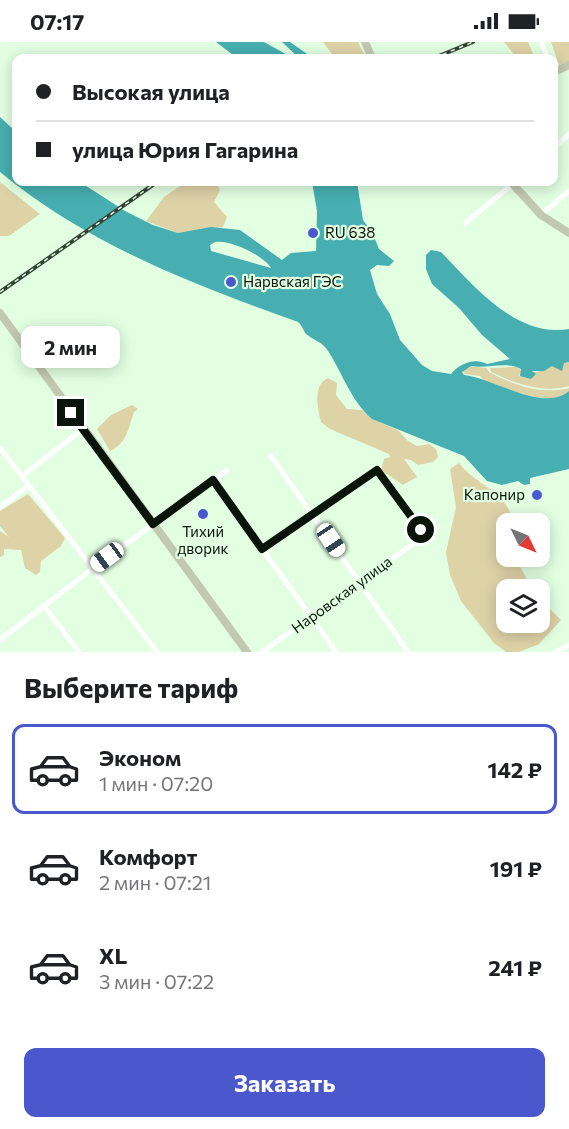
<!DOCTYPE html>
<html lang="ru">
<head>
<meta charset="utf-8">
<style>
  :root { --surface:#fff; --page:#f2f2f2; --text:#202124; --muted:#757577; --line:#e0e0e0; --accent:#4a57cd }
  body { margin:0; font-family:Commissioner,sans-serif; background:var(--page); color:var(--text); height:100vh; display:flex; flex-direction:column; font-size:22px; white-space:nowrap }
  * { box-sizing:border-box; margin:0 }
  p { font-size:20px; color:var(--muted) }
  .icon { flex:none; width:33px; height:33px; fill:none; stroke:currentColor; stroke-width:2; stroke-linecap:round; stroke-linejoin:round }
  .map { position:relative; height:610px; overflow:hidden }
  .drawer { display:flex; flex-direction:column; background:var(--surface); flex:1 }
  .drawer>* { flex:none }
  .top-card { position:absolute; left:12px; top:12px; width:546px; height:132px; border-radius:12px; box-shadow:0 3px 15px #0003; display:grid; align-content:center; height:132px; padding:0 24px; background:var(--surface) }
  .needle { width:39px; rotate:133deg }
  .tools { position:absolute; left:496px; top:471px; display:grid; gap:12px }
  .tools a { display:grid; place-items:center; width:54px; height:54px; border-radius:12px; background:var(--surface); box-shadow:0 3px 15px #0003; font-size:30px }
  .end { position:absolute; width:27px; height:27px; margin:-14px; border:8px solid #0a140b; background:#fff; box-shadow:0 0 0 3px #fff }
  .from { border-radius:50% }
  .bubble { position:absolute; height:42px; border-radius:12px; background:var(--surface); box-shadow:0 3px 15px #0003; font-size:20px; font-weight:700; line-height:42px; text-align:center }
  .car { position:absolute; width:18px; height:36px; margin:-18px -9px; border-radius:8px; box-shadow:0 0 4px 2px #0007; background:linear-gradient(#fff 24%,#345 0 40%,#fff 0 76%,#345 0 86%,#fff 0) }
  .top-card b { display:flex; align-items:center; gap:21px; height:57px; font-size:22px }
  .top-card b+b { border-top:2px solid var(--line) }
  .top-card i { width:15px; height:15px; background:var(--text) }
  ul { padding:0; list-style:none }
  li { display:flex; align-items:center; gap:18px; height:90px; margin:0 12px 9px; padding:0 12px; border:3px solid transparent; border-radius:12px }
  li div { flex:1 }
  li b { display:block; font-size:22px }
  li em { font-style:normal; font-weight:700 }
  li.on { border-color:var(--accent) }
  li>.icon { width:54px; height:54px; stroke-width:1.5 }
  h2 { padding:0 24px; font-size:27px; line-height:72px }
  .button { display:flex; gap:12px; margin-top:auto; padding:12px 24px }
  .button a { flex:1; height:69px; border-radius:12px; background:var(--accent); color:#fff; font-size:24px; font-weight:700; line-height:69px; text-align:center }
  .status { display:flex; justify-content:space-between; align-items:center; height:42px; padding:0 30px; background:var(--surface); direction:ltr }
  .status svg { height:16px; fill:currentColor }
  .map>svg:first-child { display:block }
  .green { fill:#ded2a7 }
  .water { fill:#47afb1; fill-rule:evenodd }
  .lines { fill:none; stroke-linecap:round; stroke-linejoin:round }
  .street { stroke:#fff; stroke-width:5 }
  .secondary { stroke:#c3c9b1; stroke-width:8 }
  .rail-casing { stroke:#344235; stroke-width:4 }
  .rail { stroke:#e2ffe2; stroke-width:1.5; stroke-dasharray:4.5; stroke-linecap:butt }
  .route { stroke:#0a140b; stroke-width:8 }
  .poi-dot { fill:#4a57cd; stroke:#e2ffe2; stroke-width:2 }
  .labels { text-anchor:middle; stroke-width:4.5; stroke-linejoin:round; paint-order:stroke }
  .poi-label { font-size:15px; fill:#0a140b; stroke:#e2ffe2; text-anchor:start }
  .street-label { font-size:15px; fill:#0a140b; stroke:#e2ffe2 }
</style>
</head>
<body>
<div class="status"><b>07:17</b><svg viewBox="0 0 49 12"><path d="M0 12V9h3v3zM5 12V6h3v6zM10 12V3h3v9zM15 12V0h3v12zM26 1h20v11H26zM47 4h2v5h-2z"/></svg></div>
<div class="map">
<svg width="569" height="610" viewBox="0 0 569 610">
  <rect width="100%" height="100%" fill="#e2ffe2"/>
  <g class="green">
    <path d="M323,0H358L366,16H335Z"/>
    <path d="M504,0H528L535,16H517Z"/>
    <path d="M551,0H569V20L559,23Z"/>
    <path d="M0,140L40,172L9,194H0Z"/>
    <path d="M186,140H216L220,148L214,160L227,175L223,185L178,191L146,179L164,155Z"/>
    <path d="M569,320V344C543,352 514,341 491,330L490,326L517,325L522,329L519,333L531,337L535,332L530,329L537,330L554,323L560,327L564,321Z"/>
    <path d="M468,324L487,326L489,330C514,343 541,353 569,346V349C547,368 508,345 484,339L480,334L465,332L463,330Z"/>
    <path d="M328,336L337,341L336,353L347,367L362,368L371,376L399,389L408,399L417,404L429,402L436,407L438,415L433,420L418,423L411,418L404,417L417,435L403,443L381,428L384,417L390,415L389,412L330,387L321,380C318,366 312,343 328,336Z"/>
    <path d="M132,363L138,367L134,370C128,387 127,401 110,409L97,387L111,373Z"/>
    <path d="M459,421C475,443 509,450 513,481L507,482V514L515,515L532,547L507,548V580H540V557L561,578L539,602L519,610H506L494,601L461,559L450,533L446,510L456,465L450,427Z"/>
    <path d="M28,452L65,496L61,504L41,519L40,530L36,533L25,526L21,508L4,507V513L0,515V489L9,495L0,484V469Z"/>
  </g>
  <g class="water">
    <path d="M216,0H264L293,16H237Z"/>
    <path d="M282,0H290L313,16H299Z"/>
    <path d="M0,75L16,90V140H80L125,169L153,183L178,191L211,185L240,188L282,218L291,211L316,209L317,169L312,140H357L363,178L373,192L379,207L394,219L389,224L377,223L370,228L377,252L390,272L400,298L422,323L432,329L451,332C459,322 474,315 487,322L510,317L482,293L459,266L432,242L426,227V213L431,208L441,210C474,244 516,296 569,287V320L564,321L562,329L552,324L544,329H532L536,332L531,337L520,334L521,327C507,319 487,327 471,324L462,330L464,333C493,336 544,371 569,349V427L530,436V442L524,443L518,439L502,443L487,439L464,414L372,377C351,359 343,332 328,309C323,300 313,298 306,292C303,288 302,283 298,280C192,242 87,202 0,130ZM215,200C230,197 264,214 271,226L211,209L210,203Z"/>
  </g>
  <g class="lines">
    <g class="street">
      <path d="M541,0L548,16"/>
      <path d="M554,106L569,92"/>
      <path d="M541,173L569,149"/>
      <path d="M465,181L514,141"/>
      <path d="M0,406L157,610"/>
      <path d="M271,414L408,610"/>
      <path d="M22,434L83,387"/>
      <path d="M213,438L336,610"/>
      <path d="M0,465L28,444"/>
      <path d="M262,507L377,428L422,492L421,496L262,610"/>
      <path d="M44,564L79,610"/>
      <path d="M0,598L92,527L227,428"/>
      <path d="M556,610L569,603"/>
    </g>
    <g class="secondary">
      <path d="M365,0L372,16"/>
      <path d="M554,30L569,23"/>
      <path d="M511,140L541,173L569,191"/>
      <path d="M0,271L247,610"/>
    </g>
    <g class="rail-casing">
      <g id="rail">
        <path d="M434,16L473,0"/>
        <path d="M0,250L157,140"/>
      </g>
    </g>
    <use href="#rail" class="rail"/>
  </g>
  <g class="lines">
    <path class="route" d="M71,371L153,482L213,438L262,507L377,428L421,488"/>
  </g>
  <g class="poi-dot">
    <circle cx="313" cy="191" r="6"/>
    <circle cx="231" cy="240" r="6"/>
    <circle cx="537" cy="453" r="6"/>
    <circle cx="203" cy="472" r="6"/>
  </g>
  <g class="labels">
    <g class="poi-label">
      <text x="325" y="196">RU 638</text>
      <text x="243" y="245">Нарвская ГЭС</text>
      <text x="525" y="458" text-anchor="end">Капонир</text>
      <text x="203" y="495" text-anchor="middle">Тихий<tspan x="203" dy="17">дворик</tspan></text>
    </g>
    <g class="street-label">
      <text transform="translate(342 553) rotate(-36)" y="5">Наровская улица</text>
    </g>
  </g>
</svg>
<div class="tools">
<a><svg class="needle" viewBox="-14 -14 28 28"><path d="M0-13l5 13h-10z" fill="#e53935"/><path d="M0 13l5-13h-10z" fill="#757577"/></svg></a>
<a><svg class="icon" aria-label="layers" viewBox="0 0 24 24"><path d="M12 4l9 5-9 5-9-5zM3 14l9 5 9-5"/></svg></a>
</div>
<i class="end from" style="left:421px;top:488px"></i>
<i class="end" style="left:71px;top:371px"></i>
<div class="bubble" style="left:21px;top:284px;width:99px">2 мин</div>
<i class="car" style="left:331px;top:498px;rotate:146deg"></i>
<i class="car" style="left:107px;top:515px;rotate:234deg"></i>
<div class="top-card">
<b><i class="from"></i>Высокая улица</b>
<b><i></i>улица Юрия Гагарина</b>
</div>
</div>
<section class="drawer">
<h2>Выберите тариф</h2>
<ul>
<li class="on"><svg class="icon" aria-label="car" viewBox="0 0 24 24"><path d="M5 17H2v-5l4-1 3-4h7l3 4 3 1v5h-3M9 17h6M6 11h13"/><circle cx="7" cy="17" r="2"/><circle cx="17" cy="17" r="2"/></svg><div><b>Эконом</b><p>1 мин · 07:20</p></div><em>142 ₽</em></li>
<li><svg class="icon" aria-label="car" viewBox="0 0 24 24"><path d="M5 17H2v-5l4-1 3-4h7l3 4 3 1v5h-3M9 17h6M6 11h13"/><circle cx="7" cy="17" r="2"/><circle cx="17" cy="17" r="2"/></svg><div><b>Комфорт</b><p>2 мин · 07:21</p></div><em>191 ₽</em></li>
<li><svg class="icon" aria-label="car" viewBox="0 0 24 24"><path d="M5 17H2v-5l4-1 3-4h7l3 4 3 1v5h-3M9 17h6M6 11h13"/><circle cx="7" cy="17" r="2"/><circle cx="17" cy="17" r="2"/></svg><div><b>XL</b><p>3 мин · 07:22</p></div><em>241 ₽</em></li>
</ul>
<div class="button"><a>Заказать</a></div>
</section>
</body>
</html>
